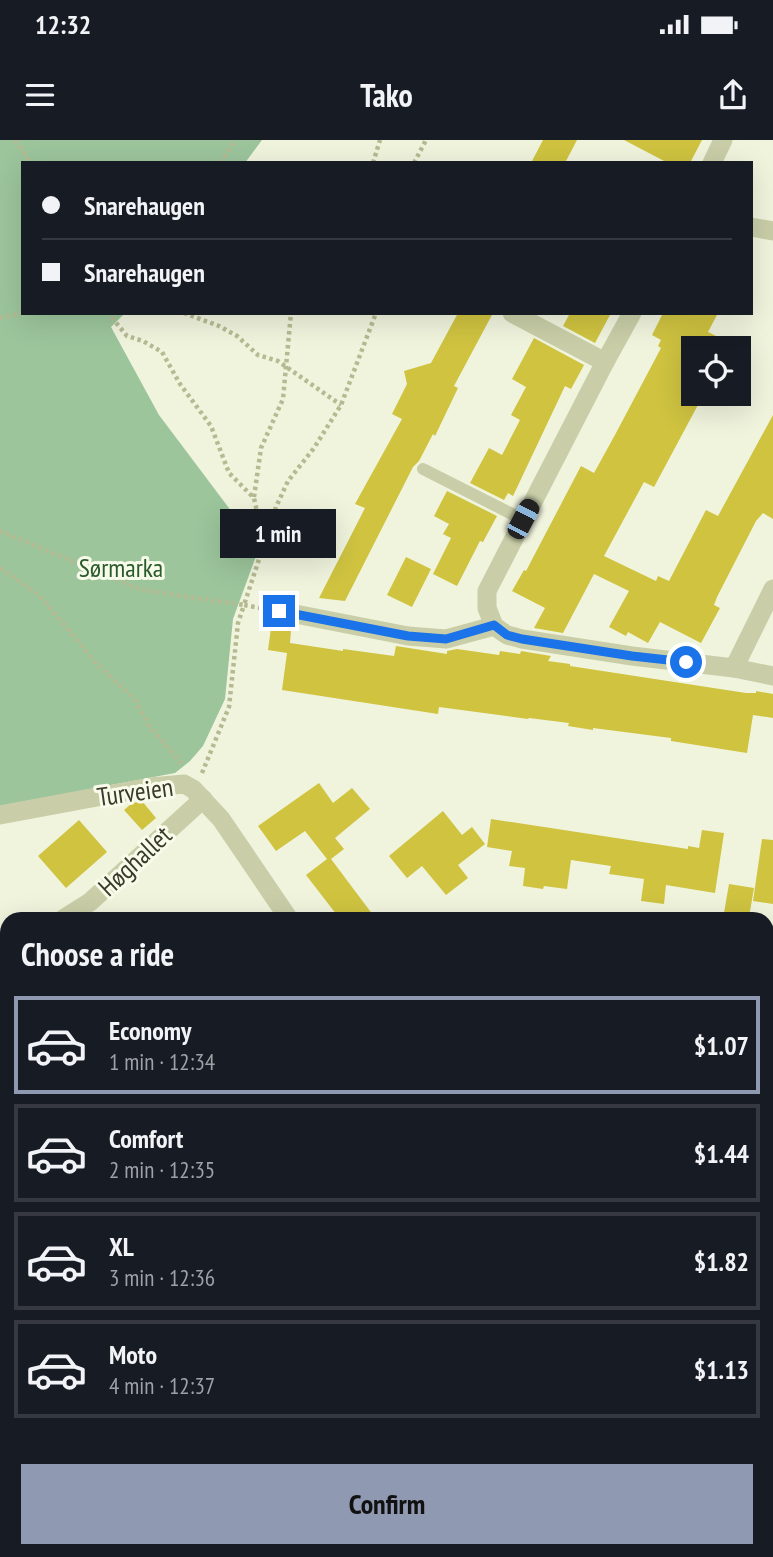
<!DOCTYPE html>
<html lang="en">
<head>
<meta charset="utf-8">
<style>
  :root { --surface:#171b24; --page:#242831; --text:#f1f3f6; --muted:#9ea1a6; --line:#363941; --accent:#9099b2 }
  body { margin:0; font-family:"PT Sans Narrow",sans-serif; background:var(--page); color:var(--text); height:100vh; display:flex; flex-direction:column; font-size:26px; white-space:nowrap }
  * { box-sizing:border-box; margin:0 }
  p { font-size:23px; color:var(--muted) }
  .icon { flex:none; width:38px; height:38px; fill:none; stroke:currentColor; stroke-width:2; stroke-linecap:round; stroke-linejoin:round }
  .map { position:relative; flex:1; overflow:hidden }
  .details { position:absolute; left:0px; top:772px; width:774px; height:646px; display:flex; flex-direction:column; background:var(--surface); border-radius:21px 21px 0 0; box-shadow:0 7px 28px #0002 }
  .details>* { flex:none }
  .top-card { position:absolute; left:21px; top:21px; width:732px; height:154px; border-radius:0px; box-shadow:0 7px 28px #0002; display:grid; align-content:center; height:154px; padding:0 21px; background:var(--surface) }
  .fabs { position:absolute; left:681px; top:196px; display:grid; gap:14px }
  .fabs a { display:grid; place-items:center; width:70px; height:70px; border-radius:0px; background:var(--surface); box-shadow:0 7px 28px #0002; font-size:35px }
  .end { position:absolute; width:32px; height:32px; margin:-16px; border:9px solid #1a73e8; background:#fff; box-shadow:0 0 0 4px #fff }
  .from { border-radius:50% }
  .bubble { position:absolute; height:49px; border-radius:0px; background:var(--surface); box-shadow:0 7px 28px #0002; font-size:23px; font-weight:800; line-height:49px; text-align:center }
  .car { position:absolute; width:21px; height:42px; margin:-21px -10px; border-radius:9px; box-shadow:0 0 5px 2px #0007; background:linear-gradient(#222 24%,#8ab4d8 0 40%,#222 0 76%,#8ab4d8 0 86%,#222 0) }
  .top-card b { display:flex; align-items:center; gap:24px; height:66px; font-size:26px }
  .top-card b+b { border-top:2px solid var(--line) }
  .top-card i { width:18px; height:18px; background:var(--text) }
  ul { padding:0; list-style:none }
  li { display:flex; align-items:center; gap:21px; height:98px; margin:0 14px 10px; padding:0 7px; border:4px solid var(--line); border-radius:0px }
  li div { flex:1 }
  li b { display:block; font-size:26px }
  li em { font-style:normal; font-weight:800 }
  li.on { border-color:var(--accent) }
  li>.icon { width:63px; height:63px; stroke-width:1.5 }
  h2 { padding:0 21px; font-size:32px; line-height:84px }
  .cta { display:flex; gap:14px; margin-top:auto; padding:14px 21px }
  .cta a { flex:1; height:80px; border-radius:0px; background:var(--accent); color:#111; font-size:28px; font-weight:800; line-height:80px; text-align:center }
  .status { display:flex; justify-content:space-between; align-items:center; height:49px; padding:0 35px; background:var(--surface); direction:ltr }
  .status svg { height:19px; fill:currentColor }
  header { display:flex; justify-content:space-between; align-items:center; height:91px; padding:0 21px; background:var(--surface); font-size:32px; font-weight:800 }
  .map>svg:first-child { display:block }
  .green { fill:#9cc59c }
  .building { fill:#cfc340 }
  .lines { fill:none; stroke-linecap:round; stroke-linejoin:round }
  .path { stroke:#b6ba92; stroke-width:4.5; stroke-dasharray:3.5 3.5; stroke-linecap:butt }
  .service { stroke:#c9cea8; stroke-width:12 }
  .minor { stroke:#c9cea8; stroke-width:19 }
  .tertiary { stroke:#c9cea8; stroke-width:19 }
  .route { stroke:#1a73e8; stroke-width:9 }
  .labels { text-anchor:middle; stroke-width:6; stroke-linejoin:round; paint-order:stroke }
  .park-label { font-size:26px; fill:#2a5b2c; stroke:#f8fbea }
  .street-label { font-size:26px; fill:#3a3a29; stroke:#f8fbea }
</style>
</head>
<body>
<div class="status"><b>12:32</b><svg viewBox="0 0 49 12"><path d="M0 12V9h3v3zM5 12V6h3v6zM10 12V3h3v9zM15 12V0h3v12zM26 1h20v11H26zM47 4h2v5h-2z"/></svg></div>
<header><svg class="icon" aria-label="menu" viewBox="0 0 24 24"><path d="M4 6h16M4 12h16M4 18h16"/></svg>Tako<svg class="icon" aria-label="share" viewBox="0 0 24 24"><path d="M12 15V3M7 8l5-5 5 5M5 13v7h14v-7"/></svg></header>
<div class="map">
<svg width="773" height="1417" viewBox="0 0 773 1417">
  <rect width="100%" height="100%" fill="#f0f4dd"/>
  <path class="green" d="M0,0H262L245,23H23V173H125L111,187L159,275L259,408L233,479L225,559L203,606L190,621L175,633L0,666Z"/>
  <g class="building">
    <path d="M543,0H577L565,23H531Z"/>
    <path d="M624,0H702L690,23H668Z"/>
    <path d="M458,173H493L454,246L458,248L435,296L433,294L419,321L413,327L345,461L319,458L365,368L355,364L402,279L392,274L407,244L404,231L431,223Z"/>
    <path d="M570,173H611L595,203L563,186Z"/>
    <path d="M663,173H718L708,192L740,208H693V260L699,263L654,347L644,342L604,416L656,441L658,436L669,441L706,370L718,376L773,275V379L763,373L756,381L717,457L714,465L720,468L701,503L660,482L648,503L628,492L626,496L609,487L629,451L594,434L563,493L534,488L545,468L512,451L524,430L526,431L581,326L594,333L616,293L661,208L658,206L661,200L652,195Z"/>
    <path d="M534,198L584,225L571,249L565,246L513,356L508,353L504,360L470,343L489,308L502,315L520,280L511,275L526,247L512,239Z"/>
    <path d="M447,351L497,376L483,402L480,401L457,446L433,434L451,398L443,394L449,384L434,376Z"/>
    <path d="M406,417L431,429L412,467L387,455Z"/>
    <path d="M271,488L291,491L290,503L343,511V509L394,516L396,506L447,514V511L457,509L499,515L500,511L520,514L521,511L551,516L548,521L570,524V526L746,553H756V551L773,554V578L753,575L747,613L671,601V598L593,588V590L568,586L569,583L529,578L528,579L439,567L438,574L282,550L287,513L268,510Z"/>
    <path d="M319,643L333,663L352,648L370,669L335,698L344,709L331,719L376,779H340L306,735L327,719L305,691L276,711L258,686Z"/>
    <path d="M142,661L156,678L142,690L124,670L132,663Z"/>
    <path d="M443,671L462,695L472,687L485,704L458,725L468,738L446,755L422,726L407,738L389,716Z"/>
    <path d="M491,679L688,709V706L699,708L702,690L724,693L715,753L666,745L664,764L641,761L644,739L609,734L611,726L571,720L567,749L544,746L543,749L523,746L525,728L509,726L512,711L487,707Z"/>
    <path d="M79,680L107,712L66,748L38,716Z"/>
    <path d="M762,699L773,700V764L753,761Z"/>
    <path d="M729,744L754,748L749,777L724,773Z"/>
  </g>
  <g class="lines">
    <g class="path">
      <path d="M15,0L31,23"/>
      <path d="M220,23L236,0"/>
      <path d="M373,23L380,0"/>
      <path d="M414,23L426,0"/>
      <path d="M184,173L219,186L237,196L258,215L278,221L341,265"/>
      <path d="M0,178L23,173"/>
      <path d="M254,357L261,308L283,259L291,173"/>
      <path d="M0,391L142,450L244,465L264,404L254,358L229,333L211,286L180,244L162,212L143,201L127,196L108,173"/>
      <path d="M265,404L276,367L288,341L314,308L341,265L376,173"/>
      <path d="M0,428L39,455L97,524L134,558L149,586L183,625"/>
      <path d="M202,633L229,567L238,483L244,465L260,468"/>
      <path d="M766,976L773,982"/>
      <path d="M584,1410L585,1417"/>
      <path d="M531,1417L540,1410"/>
    </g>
    <path class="service" d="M423,329L522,379"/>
    <g class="minor">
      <path d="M712,23L723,0"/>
      <path d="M751,87L773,91"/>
      <path d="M512,173L605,222L632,173"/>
      <path d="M280,471L408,496L446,499L494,486L507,495L522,499L632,516L734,528L773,536"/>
      <path d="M494,486L487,468V451L605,222"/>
      <path d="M734,528L773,449"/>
      <path d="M0,675L151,647L184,644L193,649L221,679L289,779"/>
      <path d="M63,779L90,762L203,659"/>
      <path d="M766,809L773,814"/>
      <path d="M0,828L7,821"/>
      <path d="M0,1013L7,1008"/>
      <path d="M766,1184L773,1190"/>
      <path d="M0,1207L7,1217"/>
      <path d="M766,1403L773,1411"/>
    </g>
    <g class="tertiary">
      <path d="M766,938L773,933"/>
      <path d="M174,1417L186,1410"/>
    </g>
  </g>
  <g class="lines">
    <path class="route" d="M279,471L408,496L446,499L494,485L507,495L522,499L632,516L686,522"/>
  </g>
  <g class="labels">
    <g class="park-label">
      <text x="121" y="437">Sørmarka</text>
    </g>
    <g class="street-label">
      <text transform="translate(135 652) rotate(-8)" y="9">Turveien</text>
      <text transform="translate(135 721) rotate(-43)" y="9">Høghallet</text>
    </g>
  </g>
</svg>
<div class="fabs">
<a><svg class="icon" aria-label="locate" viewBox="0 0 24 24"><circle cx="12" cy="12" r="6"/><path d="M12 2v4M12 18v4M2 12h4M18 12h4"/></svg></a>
</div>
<i class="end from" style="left:686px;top:522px"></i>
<i class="end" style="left:279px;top:471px"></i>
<div class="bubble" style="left:220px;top:369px;width:116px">1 min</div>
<i class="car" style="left:523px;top:379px;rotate:28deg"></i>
<div class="top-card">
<b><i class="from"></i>Snarehaugen</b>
<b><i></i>Snarehaugen</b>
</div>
<section class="details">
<h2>Choose a ride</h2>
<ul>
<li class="on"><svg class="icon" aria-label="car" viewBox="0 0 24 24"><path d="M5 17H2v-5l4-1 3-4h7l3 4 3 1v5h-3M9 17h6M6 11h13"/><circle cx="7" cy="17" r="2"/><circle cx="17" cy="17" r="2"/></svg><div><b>Economy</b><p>1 min · 12:34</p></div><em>$1.07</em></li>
<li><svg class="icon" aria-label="car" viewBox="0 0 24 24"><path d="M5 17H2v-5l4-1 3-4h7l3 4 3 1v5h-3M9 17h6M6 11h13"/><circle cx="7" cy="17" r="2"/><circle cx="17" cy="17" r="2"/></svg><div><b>Comfort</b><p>2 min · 12:35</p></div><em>$1.44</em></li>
<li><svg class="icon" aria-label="car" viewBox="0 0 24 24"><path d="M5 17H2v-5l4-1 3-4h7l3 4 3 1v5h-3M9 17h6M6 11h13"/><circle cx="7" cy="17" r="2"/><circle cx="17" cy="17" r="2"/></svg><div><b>XL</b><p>3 min · 12:36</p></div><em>$1.82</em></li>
<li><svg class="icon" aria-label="car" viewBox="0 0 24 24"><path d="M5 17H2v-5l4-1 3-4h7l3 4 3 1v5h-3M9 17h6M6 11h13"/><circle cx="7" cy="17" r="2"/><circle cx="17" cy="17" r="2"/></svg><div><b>Moto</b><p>4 min · 12:37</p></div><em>$1.13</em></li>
</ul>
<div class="cta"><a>Confirm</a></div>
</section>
</div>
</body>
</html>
